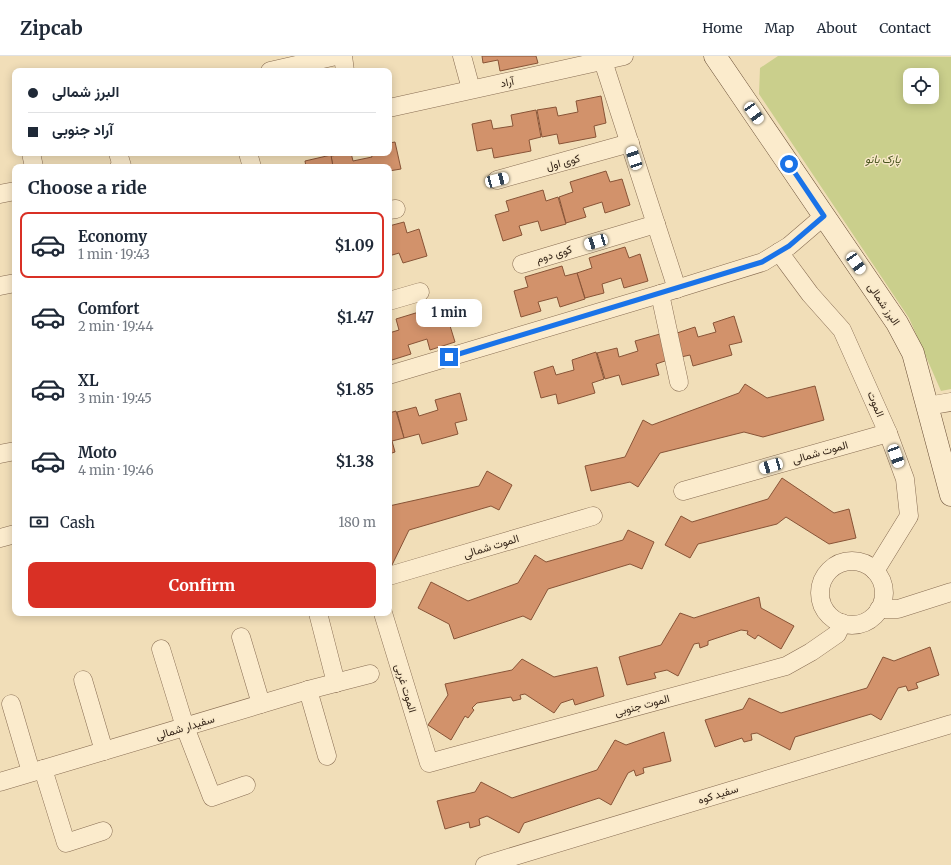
<!DOCTYPE html>
<html lang="en">
<head>
<meta charset="utf-8">
<style>
  :root { --surface:#fff; --page:#f2f2f3; --text:#1f2937; --muted:#747a83; --line:#e0e1e3; --accent:#d93025 }
  body { margin:0; font-family:Merriweather,Vazirmatn,serif; background:var(--page); color:var(--text); height:100vh; display:flex; flex-direction:column; font-size:15px; white-space:nowrap }
  * { box-sizing:border-box; margin:0 }
  p { font-size:13px; color:var(--muted) }
  .icon { flex:none; width:22px; height:22px; fill:none; stroke:currentColor; stroke-width:2; stroke-linecap:round; stroke-linejoin:round }
  .map { position:relative; flex:1; overflow:hidden }
  .panel { position:absolute; left:12px; top:108px; width:380px; height:452px; display:flex; flex-direction:column; background:var(--surface); border-radius:8px; box-shadow:0 2px 10px #0003 }
  .panel>* { flex:none }
  .guide { position:absolute; left:12px; top:12px; width:380px; height:88px; border-radius:8px; box-shadow:0 2px 10px #0003; display:grid; align-content:center; height:88px; padding:0 16px; background:var(--surface) }
  .fabs { position:absolute; left:903px; top:12px; display:grid; gap:8px }
  .fabs a { display:grid; place-items:center; width:36px; height:36px; border-radius:8px; background:var(--surface); box-shadow:0 2px 10px #0003; font-size:20px }
  .end { position:absolute; width:18px; height:18px; margin:-9px; border:5px solid #1a73e8; background:#fff; box-shadow:0 0 0 2px #fff }
  .from { border-radius:50% }
  .bubble { position:absolute; height:28px; border-radius:8px; background:var(--surface); box-shadow:0 2px 10px #0003; font-size:13px; font-weight:700; line-height:28px; text-align:center }
  .car { position:absolute; width:12px; height:24px; margin:-12px -6px; border-radius:5px; box-shadow:0 0 3px 1px #0007; background:linear-gradient(#fff 24%,#345 0 40%,#fff 0 76%,#345 0 86%,#fff 0) }
  .guide b { display:flex; align-items:center; gap:14px; height:38px; font-size:15px }
  .guide b+b { border-top:1px solid var(--line) }
  .guide i { width:10px; height:10px; background:var(--text) }
  ul { padding:0; list-style:none }
  li { display:flex; align-items:center; gap:12px; height:66px; margin:0 8px 6px; padding:0 8px; border:2px solid transparent; border-radius:8px }
  li div { flex:1 }
  li b { display:block; font-size:15px }
  li em { font-style:normal; font-weight:700 }
  li.selected { border-color:var(--accent) }
  li>.icon { width:36px; height:36px; stroke-width:1.5 }
  h2 { padding:0 16px; font-size:18px; line-height:48px }
  .pay { display:flex; align-items:center; gap:10px; height:44px; padding:0 16px; font-size:15px }
  .pay p { margin-inline-start:auto }
  .button { display:flex; gap:8px; margin-top:auto; padding:8px 16px }
  .button a { flex:1; height:46px; border-radius:8px; background:var(--accent); color:#fff; font-size:16px; font-weight:700; line-height:46px; text-align:center }
  header { display:flex; align-items:center; gap:24px; box-sizing:border-box; height:56px; padding:0 20px; background:var(--surface); border-bottom:1px solid var(--line) }
  header strong { font-size:19px }
  nav { display:flex; gap:22px; margin-inline-start:auto; font-size:14px }
  .map>svg:first-child { display:block }
  .green { fill:#cacf8c; fill-rule:evenodd }
  .building { fill:#d2926b; stroke:#885437 }
  .lines { fill:none; stroke-linecap:round; stroke-linejoin:round }
  .street-casing { stroke:#886d53; stroke-width:19 }
  .secondary-casing { stroke:#694e36; stroke-width:23 }
  .street { stroke:#fbebcc; stroke-width:18 }
  .secondary { stroke:#fbebcc; stroke-width:22 }
  .route { stroke:#1a73e8; stroke-width:5 }
  .labels { text-anchor:middle; stroke-width:3; stroke-linejoin:round; paint-order:stroke }
  .street-label { font-size:11px; fill:#352519; stroke:#f8e8c8 }
  .park-label { font-size:11px; font-style:italic; fill:#48531e; stroke:#f8e8c8 }
</style>
</head>
<body>
<header>
<strong>Zipcab</strong>
<nav><a>Home</a><a>Map</a><a>About</a><a>Contact</a></nav>
</header>
<div class="map">
<svg width="951" height="809" viewBox="0 0 951 809">
  <rect width="100%" height="100%" fill="#f1deb8"/>
  <path class="green" d="M778,0L951,1V333L941,335L909,262L759,38L760,12ZM910,19H932V41H910Z"/>
  <g class="building">
    <path d="M482,0H536L538,7L500,15L498,4L483,7Z"/>
    <path d="M601,40L606,67L594,70L596,81L559,88L557,78L542,81L537,54L556,51L558,60L578,56L576,45Z"/>
    <path d="M536,54L541,81L529,84L531,95L494,102L492,92L477,95L472,68L491,64L493,73L513,70L511,59Z"/>
    <path d="M395,86L401,113L389,115V111H333L331,100L351,97L353,105L372,101L371,97H389V87Z"/>
    <path d="M331,99L333,111H306L305,105Z"/>
    <path d="M606,115L610,126L622,123L630,149L605,157L602,146L583,152L586,161L566,167L559,141L573,136L570,126Z"/>
    <path d="M543,134L546,145L558,141L566,168L541,175L538,165L519,170L522,179L503,185L495,159L509,155L506,145Z"/>
    <path d="M404,166L407,177L419,173L427,200L403,207L399,197L389,200V170Z"/>
    <path d="M625,191L629,202L640,198L648,225L624,232L621,222L602,228L604,237L585,242L577,217L592,212L589,202Z"/>
    <path d="M562,210L565,220L577,217L585,243L560,251L557,241L538,246L541,255L521,261L514,235L528,231L525,221Z"/>
    <path d="M432,252L435,263L447,260L455,286L430,294L427,283L408,289L411,298L392,304L389,294V277L399,274L396,263Z"/>
    <path d="M734,260L742,286L729,289L732,299L693,310L690,299L681,301L674,278L695,271L698,281L716,276L713,267Z"/>
    <path d="M660,278L668,304L656,308L659,319L622,329L619,319L605,323L597,297L617,292L619,301L638,295L635,285Z"/>
    <path d="M596,296L604,323L592,327L595,337L558,348L556,338L541,342L534,316L553,310L556,319L574,314L572,304Z"/>
    <path d="M745,328L767,342L815,330L824,364L763,381L744,376L660,397L638,431L630,426L591,435L585,410L625,401L643,364L652,369L739,337Z"/>
    <path d="M460,337L467,364L455,367L458,378L422,388L419,378L404,382L397,356L416,351L419,360L438,354L435,344Z"/>
    <path d="M396,355L404,382L392,385L395,396L389,398V357Z"/>
    <path d="M487,415L512,429L499,454L491,450L409,474L392,509L389,508V450L479,430Z"/>
    <path d="M782,422L834,457L849,453L856,482L829,488L786,461L777,468L698,488L690,502L665,489L681,460L692,466L768,443Z"/>
    <path d="M628,474L654,486L642,513L630,508L548,533L531,564L523,560L454,583L449,568L418,552L431,526L468,545L518,527L535,499L546,506L623,484Z"/>
    <path d="M759,541L761,552L794,570L781,593L758,579L755,583L747,578L748,575L741,574L708,585V589L700,592L699,587L694,588L678,620L667,614L654,617L656,622L627,629L619,601L661,589L680,557L694,562Z"/>
    <path d="M930,591L939,619L916,627L918,632L908,635L906,630L898,632L881,664L871,658L795,681L790,694L757,677L751,678L752,684L744,686L742,682L715,691L705,664L743,653L749,642L781,657L867,632L883,601L894,605Z"/>
    <path d="M522,603L554,621L597,611L604,640L575,649L573,643L561,647L554,657L525,638L520,639L521,643L513,645L511,641L477,647L472,652L474,654L468,662L465,660L451,684L428,669L448,639L445,628L512,614Z"/>
    <path d="M664,676L671,705L643,712L644,717L636,720L634,714L628,717L611,749L599,742L524,767L519,777L487,760L479,763L480,769L470,772L469,766L445,773L437,745L475,736L481,726L512,742L597,714L615,684L626,689Z"/>
  </g>
  <g class="lines">
    <g class="street-casing">
      <g id="street">
        <path d="M343,0L345,15"/>
        <path d="M462,0L471,33"/>
        <path d="M603,5L677,233"/>
        <path d="M270,15L336,0"/>
        <path d="M389,52L624,0"/>
        <path d="M31,97L34,111"/>
        <path d="M118,97L122,110L119,111"/>
        <path d="M248,97L252,111"/>
        <path d="M497,124L630,87"/>
        <path d="M0,138L15,135"/>
        <path d="M389,154L396,153"/>
        <path d="M779,196L810,238L842,274L888,377L905,423L909,460L875,515"/>
        <path d="M522,208L656,168"/>
        <path d="M0,230L15,227"/>
        <path d="M660,238L679,326"/>
        <path d="M389,245L420,236"/>
        <path d="M389,319L660,238L763,206L789,190L824,160"/>
        <path d="M927,350L951,346"/>
        <path d="M0,398L15,395"/>
        <path d="M683,435L888,377"/>
        <path d="M0,482L15,478"/>
        <circle cx="852" cy="537" r="32"/>
        <path d="M389,520L593,460"/>
        <path d="M879,553H898L951,536"/>
        <path d="M318,557L336,627"/>
        <path d="M383,557L429,707L786,610L811,596L837,578L842,567"/>
        <path d="M241,581L261,648"/>
        <path d="M161,593L185,671L212,741L246,729"/>
        <path d="M83,624L104,695"/>
        <path d="M308,634L327,700"/>
        <path d="M11,648L31,716"/>
        <path d="M43,713L66,787L103,775"/>
        <path d="M0,726L308,634L370,618"/>
        <path d="M485,809L951,668"/>
      </g>
    </g>
    <g class="secondary-casing">
      <path id="secondary" d="M715,0L897,267L913,297L951,439"/>
    </g>
    <use href="#street" class="street"/>
    <use href="#secondary" class="secondary"/>
  </g>
  <g class="lines">
    <path class="route" d="M449,301L762,206L789,190L824,160L789,108"/>
  </g>
  <g class="labels">
    <g class="street-label">
      <text transform="translate(507 26) rotate(-12)" y="4">آراد</text>
      <text transform="translate(563 106) rotate(-15)" y="4">کوی اول</text>
      <text transform="translate(554 198) rotate(-17)" y="4">کوی دوم</text>
      <text transform="translate(884 248) rotate(56)" y="4">البرز شمالی</text>
      <text transform="translate(876 348) rotate(67)" y="4">الموت</text>
      <text transform="translate(820 396) rotate(-16)" y="4">الموت شمالی</text>
      <text transform="translate(491 490) rotate(-17)" y="4">الموت شمالی</text>
      <text transform="translate(406 632) rotate(73)" y="4">الموت غربی</text>
      <text transform="translate(642 649) rotate(-15)" y="4">الموت جنوبی</text>
      <text transform="translate(185 671) rotate(-17)" y="4">سفیدار شمالی</text>
      <text transform="translate(718 738) rotate(-17)" y="4">سفید کوه</text>
    </g>
    <g class="park-label">
      <text x="883" y="107">پارک بانو</text>
    </g>
  </g>
</svg>
<div class="fabs">
<a><svg class="icon" aria-label="locate" viewBox="0 0 24 24"><circle cx="12" cy="12" r="6"/><path d="M12 2v4M12 18v4M2 12h4M18 12h4"/></svg></a>
</div>
<i class="end from" style="left:789px;top:108px"></i>
<i class="end" style="left:449px;top:301px"></i>
<div class="bubble" style="left:416px;top:243px;width:66px">1 min</div>
<i class="car" style="left:754px;top:57px;rotate:145deg"></i>
<i class="car" style="left:634px;top:102px;rotate:342deg"></i>
<i class="car" style="left:497px;top:124px;rotate:75deg"></i>
<i class="car" style="left:596px;top:186px;rotate:253deg"></i>
<i class="car" style="left:856px;top:207px;rotate:145deg"></i>
<i class="car" style="left:896px;top:400px;rotate:160deg"></i>
<i class="car" style="left:771px;top:410px;rotate:254deg"></i>
<div class="guide">
<b><i class="from"></i>البرز شمالی</b>
<b><i></i>آراد جنوبی</b>
</div>
<section class="panel">
<h2>Choose a ride</h2>
<ul>
<li class="selected"><svg class="icon" aria-label="car" viewBox="0 0 24 24"><path d="M5 17H2v-5l4-1 3-4h7l3 4 3 1v5h-3M9 17h6M6 11h13"/><circle cx="7" cy="17" r="2"/><circle cx="17" cy="17" r="2"/></svg><div><b>Economy</b><p>1 min · 19:43</p></div><em>$1.09</em></li>
<li><svg class="icon" aria-label="car" viewBox="0 0 24 24"><path d="M5 17H2v-5l4-1 3-4h7l3 4 3 1v5h-3M9 17h6M6 11h13"/><circle cx="7" cy="17" r="2"/><circle cx="17" cy="17" r="2"/></svg><div><b>Comfort</b><p>2 min · 19:44</p></div><em>$1.47</em></li>
<li><svg class="icon" aria-label="car" viewBox="0 0 24 24"><path d="M5 17H2v-5l4-1 3-4h7l3 4 3 1v5h-3M9 17h6M6 11h13"/><circle cx="7" cy="17" r="2"/><circle cx="17" cy="17" r="2"/></svg><div><b>XL</b><p>3 min · 19:45</p></div><em>$1.85</em></li>
<li><svg class="icon" aria-label="car" viewBox="0 0 24 24"><path d="M5 17H2v-5l4-1 3-4h7l3 4 3 1v5h-3M9 17h6M6 11h13"/><circle cx="7" cy="17" r="2"/><circle cx="17" cy="17" r="2"/></svg><div><b>Moto</b><p>4 min · 19:46</p></div><em>$1.38</em></li>
</ul>
<div class="pay"><svg class="icon" aria-label="cash" viewBox="0 0 24 24"><path d="M3 7h18v10H3z"/><circle cx="12" cy="12" r="2"/></svg>Cash<p>180 m</p></div>
<div class="button"><a>Confirm</a></div>
</section>
</div>
</body>
</html>
